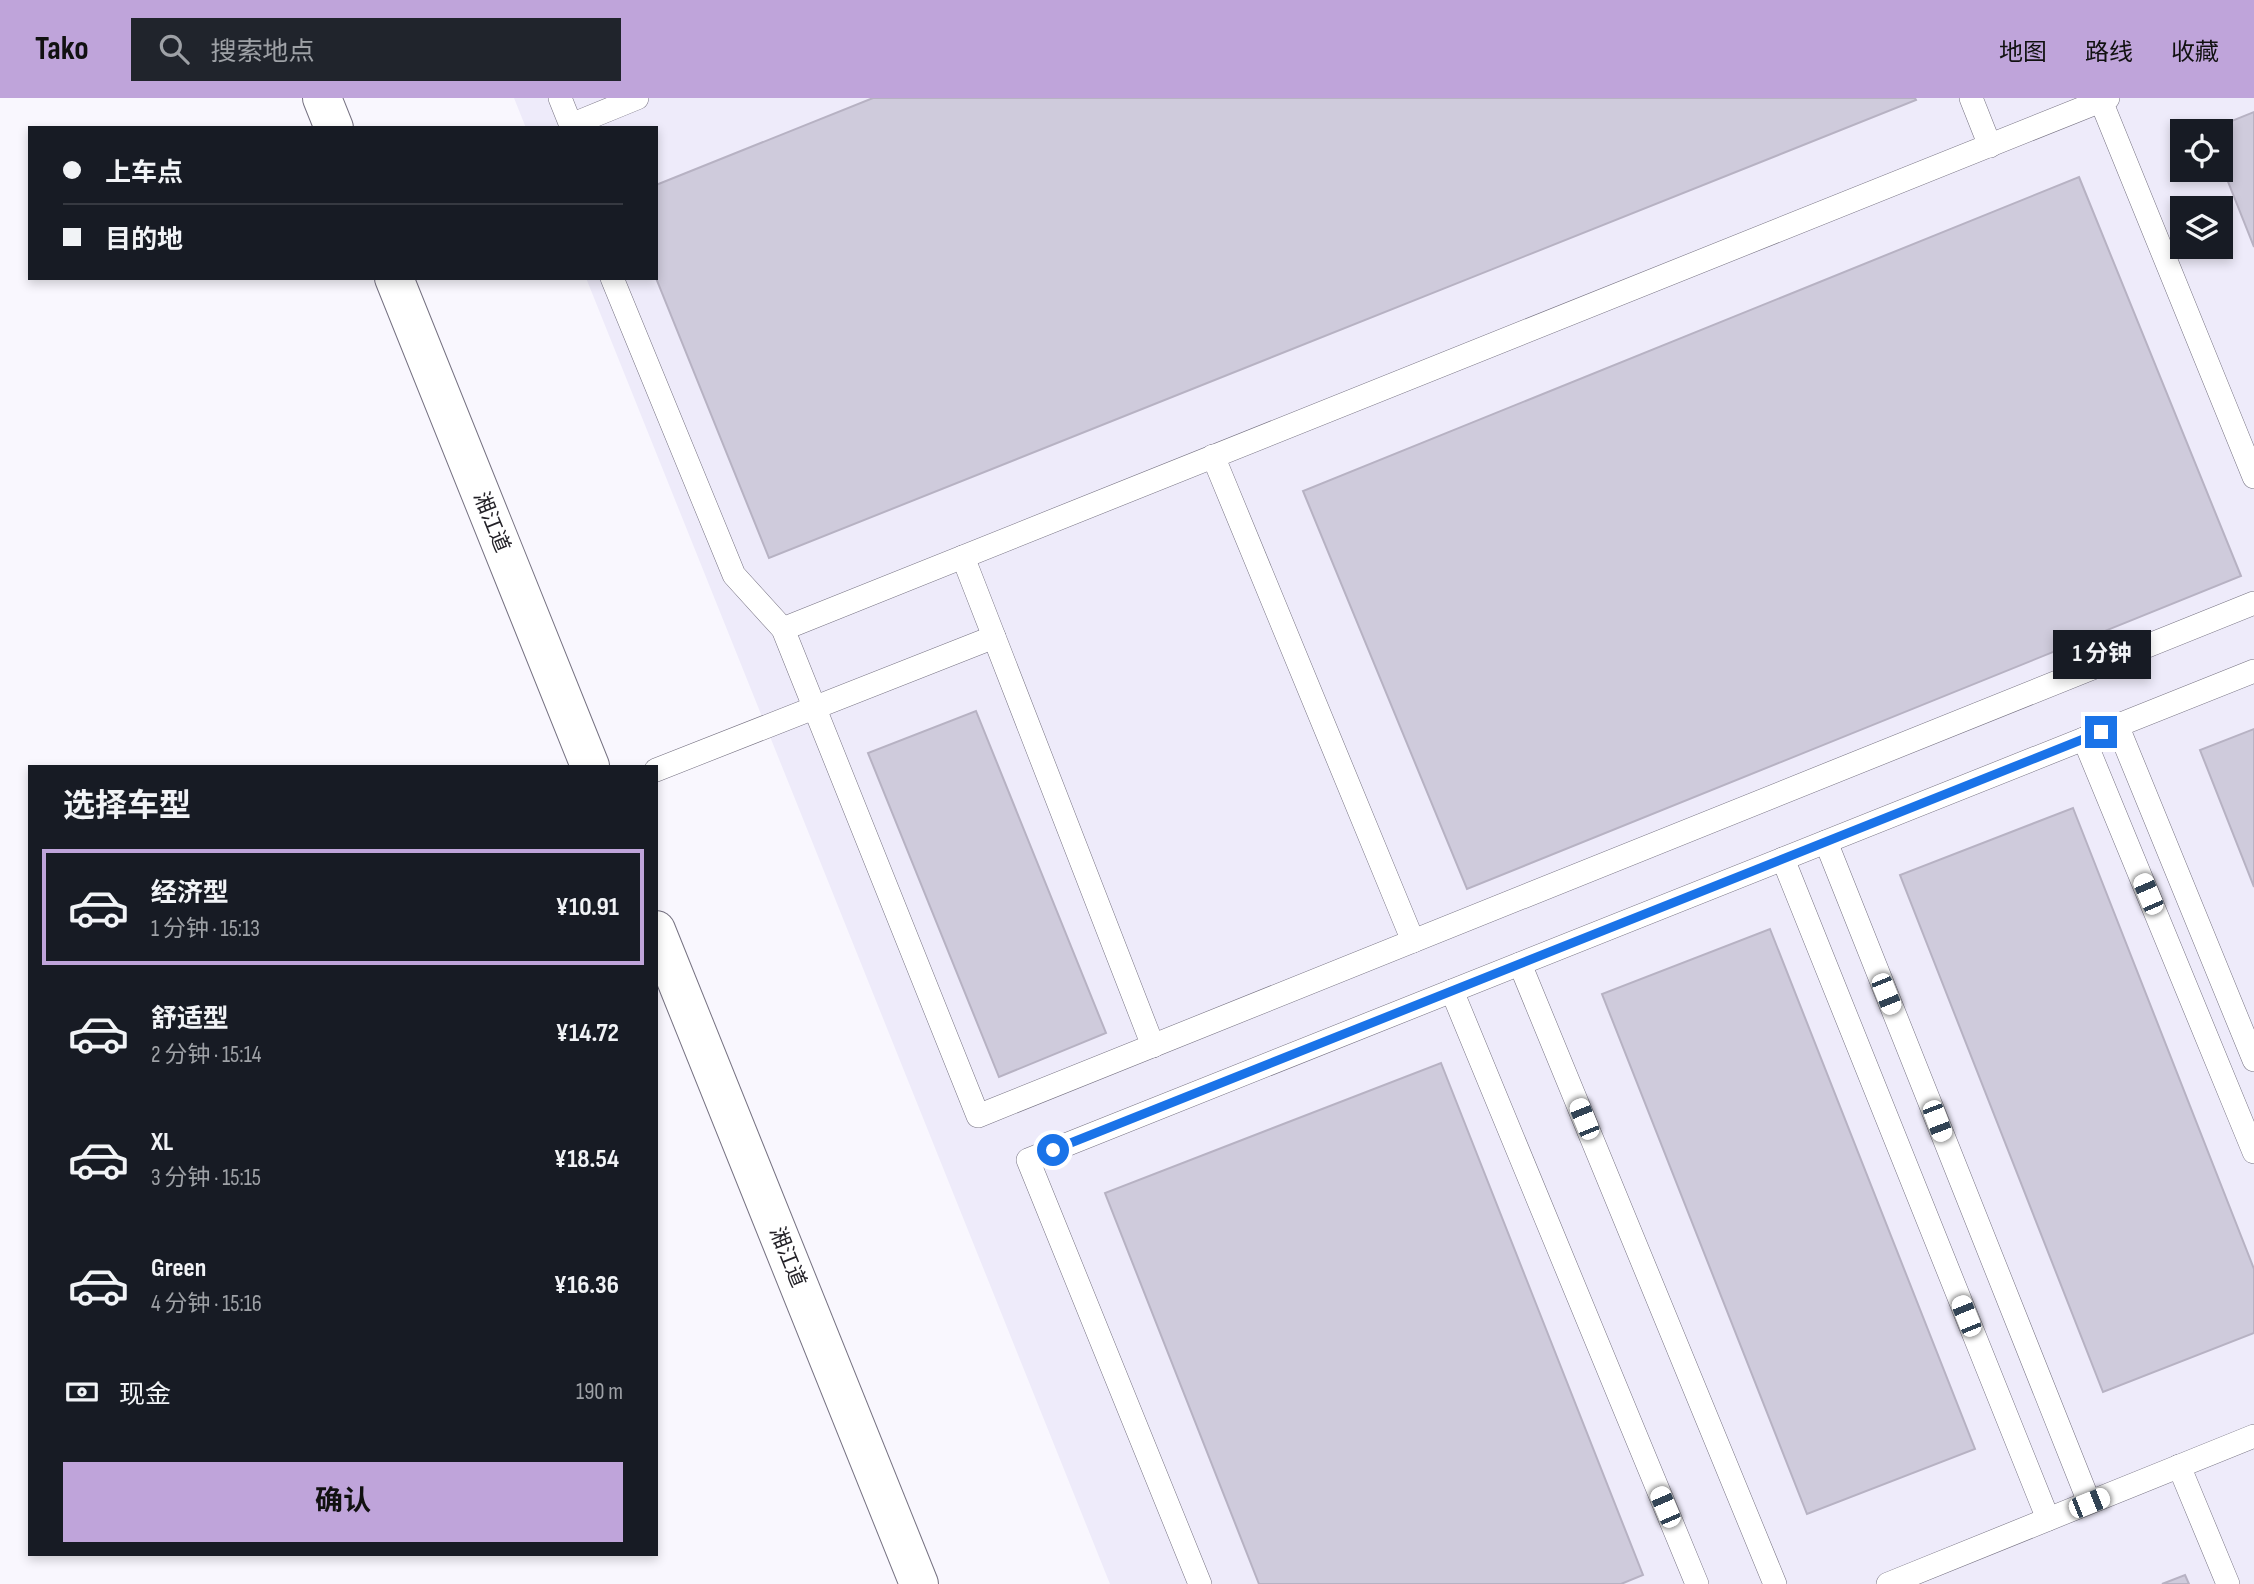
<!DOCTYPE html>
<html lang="zh">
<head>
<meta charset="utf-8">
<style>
  :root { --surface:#171b24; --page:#20242c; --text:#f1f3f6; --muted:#9ea1a6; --line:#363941; --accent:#bfa4da }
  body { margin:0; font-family:"Sofia Sans Condensed","Noto Sans SC",sans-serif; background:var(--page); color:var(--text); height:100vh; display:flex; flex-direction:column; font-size:26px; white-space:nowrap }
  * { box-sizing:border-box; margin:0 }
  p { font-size:23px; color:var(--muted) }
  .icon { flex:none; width:38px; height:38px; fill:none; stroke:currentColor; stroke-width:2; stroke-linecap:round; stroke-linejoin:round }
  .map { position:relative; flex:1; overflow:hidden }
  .panel { position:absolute; left:28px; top:667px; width:630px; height:791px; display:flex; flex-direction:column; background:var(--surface); border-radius:0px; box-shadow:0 4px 10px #0003 }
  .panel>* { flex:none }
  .top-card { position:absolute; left:28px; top:28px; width:630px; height:154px; border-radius:0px; box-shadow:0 4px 10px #0003; display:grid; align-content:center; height:154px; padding:0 35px; background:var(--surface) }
  .buttons { position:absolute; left:2170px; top:21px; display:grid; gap:14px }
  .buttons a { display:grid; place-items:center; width:63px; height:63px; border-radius:0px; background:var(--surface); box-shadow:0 4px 10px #0003; font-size:35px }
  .end { position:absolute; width:32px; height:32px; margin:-16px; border:9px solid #1a73e8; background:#fff; box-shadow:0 0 0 4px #fff }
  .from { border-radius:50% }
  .bubble { position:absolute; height:49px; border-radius:0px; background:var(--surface); box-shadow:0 4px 10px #0003; font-size:23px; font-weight:700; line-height:49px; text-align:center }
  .car { position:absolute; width:21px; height:42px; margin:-21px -10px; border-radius:9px; box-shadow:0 0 5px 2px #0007; background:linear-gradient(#fff 24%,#345 0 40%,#fff 0 76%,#345 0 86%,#fff 0) }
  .top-card b { display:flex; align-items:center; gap:24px; height:66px; font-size:26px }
  .top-card b+b { border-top:2px solid var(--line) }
  .top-card i { width:18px; height:18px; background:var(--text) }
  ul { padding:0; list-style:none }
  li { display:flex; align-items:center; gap:21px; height:116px; margin:0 14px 10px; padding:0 21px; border:4px solid transparent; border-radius:0px }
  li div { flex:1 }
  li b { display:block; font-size:26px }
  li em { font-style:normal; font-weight:700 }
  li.active { border-color:var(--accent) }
  li>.icon { width:63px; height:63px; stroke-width:1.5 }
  h2 { padding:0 35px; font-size:32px; line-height:84px }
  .pay { display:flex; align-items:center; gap:18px; height:77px; padding:0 35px; font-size:26px }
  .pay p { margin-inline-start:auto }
  .action { display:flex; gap:14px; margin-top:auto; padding:14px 35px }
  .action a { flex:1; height:80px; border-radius:0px; background:var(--accent); color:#111; font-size:28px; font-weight:700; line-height:80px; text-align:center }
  header { display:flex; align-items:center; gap:42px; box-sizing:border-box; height:98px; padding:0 35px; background:var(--accent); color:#111 }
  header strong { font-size:33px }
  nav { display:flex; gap:38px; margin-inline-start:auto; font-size:24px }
  .search { width:490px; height:63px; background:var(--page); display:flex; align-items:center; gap:18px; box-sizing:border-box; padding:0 24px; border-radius:0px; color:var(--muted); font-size:26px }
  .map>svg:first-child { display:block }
  .built { fill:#eeebfa; fill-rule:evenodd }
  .building { fill:#cfcbdc; stroke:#b7b2c3; stroke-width:2 }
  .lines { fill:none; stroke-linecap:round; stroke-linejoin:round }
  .service-casing { stroke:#757181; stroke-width:24 }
  .secondary-casing { stroke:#757181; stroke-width:40 }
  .service { stroke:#fff; stroke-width:23 }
  .secondary { stroke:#fff; stroke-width:38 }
  .route { stroke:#1a73e8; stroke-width:9 }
  .labels { text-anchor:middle; stroke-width:6; stroke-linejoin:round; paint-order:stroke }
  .street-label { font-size:21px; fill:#232127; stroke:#fff }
</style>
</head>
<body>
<header>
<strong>Tako</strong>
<div class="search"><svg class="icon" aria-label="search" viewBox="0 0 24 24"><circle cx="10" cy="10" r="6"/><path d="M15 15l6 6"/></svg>搜索地点</div>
<nav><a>地图</a><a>路线</a><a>收藏</a></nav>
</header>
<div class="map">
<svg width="2254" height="1486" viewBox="0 0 2254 1486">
  <rect width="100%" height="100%" fill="#f9f7fe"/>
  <path class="built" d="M514,0H2254V1486H1110L586,180H656V30H526ZM2182,33H2221V72H2182ZM2182,110H2221V149H2182Z"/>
  <g class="building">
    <path d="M873,0H1915L1916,2L769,460L656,180V87Z"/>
    <path d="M2254,14V149L2221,66V33H2207Z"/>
    <path d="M2079,79L2241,478L1467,791L1303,393Z"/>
    <path d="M976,613L1106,935L999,979L868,655Z"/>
    <path d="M2254,631V789L2200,652Z"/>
    <path d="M2073,710L2254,1171V1235L2103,1294L1900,777Z"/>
    <path d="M1770,831L1975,1351L1807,1416L1602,896Z"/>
    <path d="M1441,965L1643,1477L1621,1486H1259L1105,1095Z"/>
    <path d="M2185,1477L2189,1486H2162Z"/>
  </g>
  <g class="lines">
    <g class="service-casing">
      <g id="service">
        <path d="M560,0L572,30"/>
        <path d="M1971,0L1990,48"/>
        <path d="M2101,3L2254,379"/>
        <path d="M571,27L637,0"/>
        <path d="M612,180L734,477L783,531L978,1018L2254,505"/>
        <path d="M1213,358L1413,843"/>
        <path d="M963,459L1153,948"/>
        <path d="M783,531L2108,0"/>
        <path d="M2117,627L2254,962"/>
        <path d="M2084,641L2254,1054"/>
        <path d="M656,672L994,539"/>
        <path d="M1826,744L2089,1404"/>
        <path d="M1783,761L2048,1421"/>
        <path d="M1520,866L1775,1486"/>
        <path d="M1452,893L1697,1486"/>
        <path d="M2179,1368L2228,1486"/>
        <path d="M1200,1486L1028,1062L2254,573"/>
        <path d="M1888,1486L2254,1338"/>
      </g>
    </g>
    <g class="secondary-casing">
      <g id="secondary">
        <path d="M322,0L334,30"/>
        <path d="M394,180L590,668"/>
        <path d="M656,832L919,1486"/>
      </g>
    </g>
    <use href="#service" class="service"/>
    <use href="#secondary" class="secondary"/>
  </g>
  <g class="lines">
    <path class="route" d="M1053,1052L2101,634"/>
  </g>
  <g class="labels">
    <g class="street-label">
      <text transform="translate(492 424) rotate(68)" y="7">湘江道</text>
      <text transform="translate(788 1159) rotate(68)" y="7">湘江道</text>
    </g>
  </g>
</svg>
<div class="buttons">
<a><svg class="icon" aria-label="locate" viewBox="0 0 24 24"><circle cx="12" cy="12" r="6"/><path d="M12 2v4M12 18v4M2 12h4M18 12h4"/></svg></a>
<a><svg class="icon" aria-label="layers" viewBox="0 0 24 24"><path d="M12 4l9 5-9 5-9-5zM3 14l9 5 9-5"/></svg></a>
</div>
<i class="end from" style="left:1053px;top:1052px"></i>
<i class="end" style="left:2101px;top:634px"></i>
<div class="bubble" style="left:2053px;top:532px;width:98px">1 分钟</div>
<i class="car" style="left:2148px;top:796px;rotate:337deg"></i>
<i class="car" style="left:1886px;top:896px;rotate:158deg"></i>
<i class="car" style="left:1584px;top:1021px;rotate:338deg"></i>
<i class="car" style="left:1937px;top:1023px;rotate:159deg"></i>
<i class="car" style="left:1966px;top:1218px;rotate:338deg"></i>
<i class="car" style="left:2089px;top:1405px;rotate:68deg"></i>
<i class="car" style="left:1665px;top:1409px;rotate:337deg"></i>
<div class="top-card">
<b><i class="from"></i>上车点</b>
<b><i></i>目的地</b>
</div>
<section class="panel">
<h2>选择车型</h2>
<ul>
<li class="active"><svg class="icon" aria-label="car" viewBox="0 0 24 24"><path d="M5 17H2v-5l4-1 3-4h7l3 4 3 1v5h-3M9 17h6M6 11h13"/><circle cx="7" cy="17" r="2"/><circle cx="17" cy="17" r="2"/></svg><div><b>经济型</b><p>1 分钟 · 15:13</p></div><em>¥10.91</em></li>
<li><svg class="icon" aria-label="car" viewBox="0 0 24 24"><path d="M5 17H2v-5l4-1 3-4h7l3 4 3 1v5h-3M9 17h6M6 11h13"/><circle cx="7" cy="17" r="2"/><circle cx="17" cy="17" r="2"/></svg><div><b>舒适型</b><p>2 分钟 · 15:14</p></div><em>¥14.72</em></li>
<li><svg class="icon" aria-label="car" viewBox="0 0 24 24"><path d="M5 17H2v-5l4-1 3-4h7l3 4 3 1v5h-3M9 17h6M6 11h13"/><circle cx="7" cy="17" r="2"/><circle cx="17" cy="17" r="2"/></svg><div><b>XL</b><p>3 分钟 · 15:15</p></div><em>¥18.54</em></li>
<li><svg class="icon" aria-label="car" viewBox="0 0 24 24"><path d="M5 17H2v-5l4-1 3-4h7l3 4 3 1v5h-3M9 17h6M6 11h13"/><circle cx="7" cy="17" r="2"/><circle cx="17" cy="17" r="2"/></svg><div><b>Green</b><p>4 分钟 · 15:16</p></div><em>¥16.36</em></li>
</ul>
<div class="pay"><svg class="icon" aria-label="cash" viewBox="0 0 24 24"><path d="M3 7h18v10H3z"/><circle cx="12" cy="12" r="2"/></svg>现金<p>190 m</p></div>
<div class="action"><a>确认</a></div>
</section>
</div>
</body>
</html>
